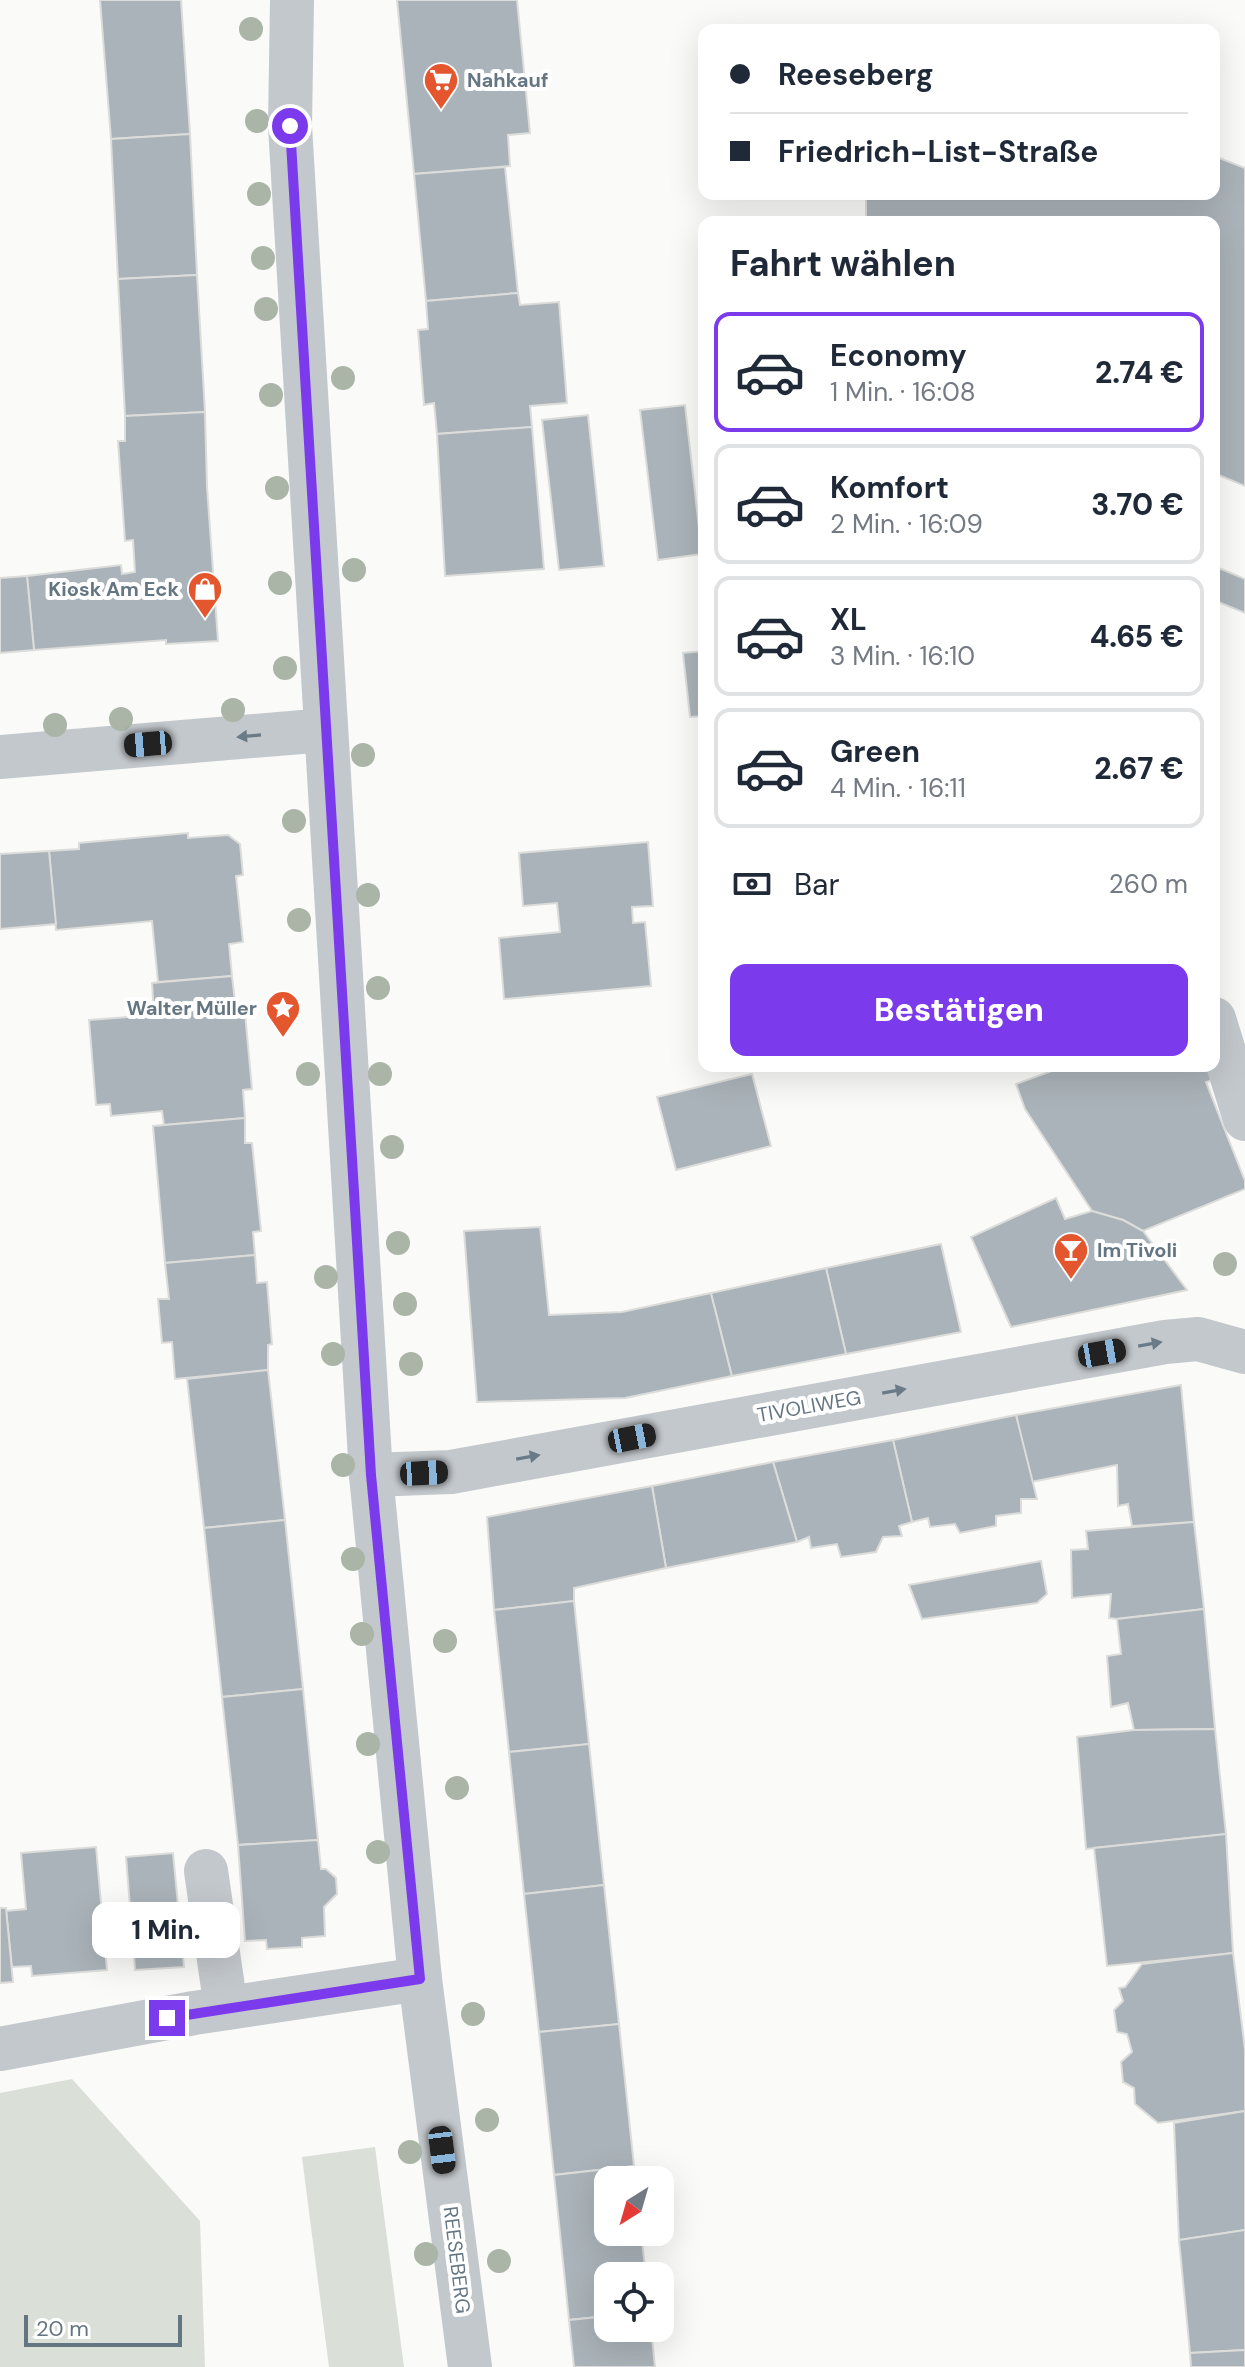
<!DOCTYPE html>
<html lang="de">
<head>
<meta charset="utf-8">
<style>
  :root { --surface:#fff; --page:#f6f6f7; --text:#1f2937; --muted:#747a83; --line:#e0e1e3; --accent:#7c3aed }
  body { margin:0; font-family:"DM Sans",sans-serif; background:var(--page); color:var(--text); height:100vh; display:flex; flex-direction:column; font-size:30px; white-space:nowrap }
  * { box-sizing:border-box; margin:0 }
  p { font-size:26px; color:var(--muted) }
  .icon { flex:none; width:44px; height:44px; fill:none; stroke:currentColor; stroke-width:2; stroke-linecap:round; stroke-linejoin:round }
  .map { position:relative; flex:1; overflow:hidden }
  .panel { position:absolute; left:698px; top:216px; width:522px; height:856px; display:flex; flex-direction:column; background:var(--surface); border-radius:16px; box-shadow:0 8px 32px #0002 }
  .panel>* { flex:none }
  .guide { position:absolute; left:698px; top:24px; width:522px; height:176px; border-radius:16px; box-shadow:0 8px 32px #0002; display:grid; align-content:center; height:176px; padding:0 32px; background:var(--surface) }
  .needle { width:52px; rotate:217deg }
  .fabs { position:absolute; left:594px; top:2166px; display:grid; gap:16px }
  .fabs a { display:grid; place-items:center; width:80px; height:80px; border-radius:16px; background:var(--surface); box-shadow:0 8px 32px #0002; font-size:40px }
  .scale { position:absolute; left:24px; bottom:20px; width:158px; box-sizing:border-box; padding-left:8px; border:4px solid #657683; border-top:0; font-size:22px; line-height:28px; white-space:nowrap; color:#657683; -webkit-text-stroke:6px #fff; paint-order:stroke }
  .end { position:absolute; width:36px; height:36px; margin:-18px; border:10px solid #7c3aed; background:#fff; box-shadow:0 0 0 4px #fff }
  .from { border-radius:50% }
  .bubble { position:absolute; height:56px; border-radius:16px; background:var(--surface); box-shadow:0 8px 32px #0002; font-size:26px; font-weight:800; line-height:56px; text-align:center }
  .car { position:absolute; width:24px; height:48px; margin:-24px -12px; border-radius:10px; box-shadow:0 0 6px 2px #0007; background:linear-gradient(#222 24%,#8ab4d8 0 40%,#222 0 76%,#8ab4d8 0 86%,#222 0) }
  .guide b { display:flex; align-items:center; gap:28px; height:76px; font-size:30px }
  .guide b+b { border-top:2px solid var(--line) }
  .guide i { width:20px; height:20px; background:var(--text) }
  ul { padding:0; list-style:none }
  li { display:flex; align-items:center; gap:24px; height:120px; margin:0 16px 12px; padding:0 16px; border:4px solid var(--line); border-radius:16px }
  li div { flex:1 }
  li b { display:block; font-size:30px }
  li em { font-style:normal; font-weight:800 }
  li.selected { border-color:var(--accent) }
  li>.icon { width:72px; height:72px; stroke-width:1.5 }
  h2 { padding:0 32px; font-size:36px; line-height:96px }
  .pay { display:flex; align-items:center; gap:20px; height:88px; padding:0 32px; font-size:30px }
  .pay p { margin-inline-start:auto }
  .primary-button { display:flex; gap:16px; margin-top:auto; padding:16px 32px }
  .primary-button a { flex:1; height:92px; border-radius:16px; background:var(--accent); color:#fff; font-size:32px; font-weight:800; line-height:92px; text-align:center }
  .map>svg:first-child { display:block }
  .green { fill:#dadfd7 }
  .building { fill:#aab3b9; stroke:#dcdcda; stroke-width:2 }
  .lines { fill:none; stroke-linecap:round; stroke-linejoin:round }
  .minor { stroke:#c3c8cc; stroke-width:44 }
  .tree { fill:#aab4a7 }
  .oneway { fill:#6a7a87 }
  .route { stroke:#7c3aed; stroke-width:10 }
  .labels { text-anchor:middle; stroke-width:8; stroke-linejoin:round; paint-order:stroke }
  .poi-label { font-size:20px; font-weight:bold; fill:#657683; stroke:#fff; text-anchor:start }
  .street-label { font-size:20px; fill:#657683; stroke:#fff }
</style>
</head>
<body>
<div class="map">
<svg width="1245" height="2367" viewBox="0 0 1245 2367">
  <rect width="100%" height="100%" fill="#fafaf8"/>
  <g class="green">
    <path d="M72,2079L200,2221L205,2367H0V2093Z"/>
    <path d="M375,2147L404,2367H329L302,2157Z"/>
  </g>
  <g class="building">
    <path d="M100,0H181L190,134L111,139Z"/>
    <path d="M397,0H517L530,133L508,135L510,166L414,174Z"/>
    <path d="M190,134L197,275L118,279L111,139Z"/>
    <path d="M1214,156L1245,168V486L1214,473V222H866V194H1214Z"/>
    <path d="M505,167L518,293L426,301L414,174Z"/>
    <path d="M197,275L205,412L125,416L118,279Z"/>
    <path d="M518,293L520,305L559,302L567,403L530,406L532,427L437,434L434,403L424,405L418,330L428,329L426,301Z"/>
    <path d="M685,405L702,554L658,560L640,410Z"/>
    <path d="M205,412L207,487L218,641L166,644V640L34,650L27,576L121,565L122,574L135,572L133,540L125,541L118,441H125V416Z"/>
    <path d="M588,415L604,566L559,570L542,420Z"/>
    <path d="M532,427L544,569L445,576L437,434Z"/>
    <path d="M1214,566L1245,579V613L1214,600Z"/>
    <path d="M27,576L34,650L0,653V578Z"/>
    <path d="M704,651V716L690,717L683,653Z"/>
    <path d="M188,833V838L228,835L240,844L243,875L236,876L243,942L229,944L232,976L158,982L152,921L56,930L49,851L79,849V843Z"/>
    <path d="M648,842L653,906L632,907L633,923L645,922L651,986L504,999L499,938L560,932L557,903L523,906L519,853Z"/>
    <path d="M49,851L56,924L0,929V854Z"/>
    <path d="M232,976L235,1002H244L252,1089L243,1090L245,1118L164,1125L162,1111L111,1116L110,1104L96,1105L89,1020L154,1015L152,983Z"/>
    <path d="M1065,1066H1214L1221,1077L1206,1082L1245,1181V1189L1143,1231L1123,1220L1092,1211L1025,1109L1016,1084Z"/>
    <path d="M752,1074L771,1146L676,1170L657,1097Z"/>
    <path d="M245,1118V1143H252L261,1231L253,1232L255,1255L165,1263L153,1126Z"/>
    <path d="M1056,1198L1065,1219L1092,1211L1123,1220L1143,1231L1187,1290L1011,1327L971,1237Z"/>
    <path d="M540,1227L549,1315L622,1312L711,1293L732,1376L625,1398L477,1402L464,1231Z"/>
    <path d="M941,1244L961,1332L846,1354L826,1268Z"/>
    <path d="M255,1255L257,1283L267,1282L272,1344L268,1345V1370L175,1379L172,1342L162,1343L158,1299H169L165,1263Z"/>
    <path d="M826,1268L846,1354L732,1376L711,1293Z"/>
    <path d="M268,1370L285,1520L204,1528L187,1379Z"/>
    <path d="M1181,1385L1194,1522L1132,1526L1128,1504L1118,1506L1117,1465L1031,1482L1016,1415Z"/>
    <path d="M1016,1415L1037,1499H1021V1513L996,1516V1526L960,1533L955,1524L930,1527L928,1518L912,1522L893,1440Z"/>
    <path d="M893,1440L912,1522L899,1526L902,1536L883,1537L876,1552L841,1557L837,1544L811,1548L809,1537L797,1542L773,1462Z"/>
    <path d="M773,1462L797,1542L666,1568L652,1486Z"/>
    <path d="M652,1486L666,1568L574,1588V1601L494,1610L487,1517Z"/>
    <path d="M285,1520L303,1689L222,1697L204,1528Z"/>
    <path d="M1194,1522L1204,1609L1117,1619L1109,1618L1111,1594L1072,1598L1071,1550L1088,1549L1086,1531Z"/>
    <path d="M1041,1561L1047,1594L1037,1603L922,1619L909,1585Z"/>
    <path d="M574,1601L589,1744L509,1752L494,1610Z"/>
    <path d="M1204,1609L1215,1729L1134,1730L1128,1703L1111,1707L1107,1656L1121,1654L1117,1619Z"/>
    <path d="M303,1689L318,1840L238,1845L222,1697Z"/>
    <path d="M1215,1729L1226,1834L1086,1849L1077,1737L1134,1730Z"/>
    <path d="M589,1744L604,1885L524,1894L509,1752Z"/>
    <path d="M1226,1834L1233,1953L1107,1966L1094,1848Z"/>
    <path d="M318,1840L321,1869H326L336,1878L337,1894L324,1907L325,1936L302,1938V1947L267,1949L266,1940L245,1941L238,1845Z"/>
    <path d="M96,1847L107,1970L32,1976L31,1966L12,1967L6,1911L26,1909L21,1853Z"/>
    <path d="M173,1853L184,1967L135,1970L126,1857Z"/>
    <path d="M604,1885L619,2024L539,2032L524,1894Z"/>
    <path d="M0,1908H6L13,1982L0,1983Z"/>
    <path d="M1233,1953L1245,2050V2111L1158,2123L1135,2104L1134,2088L1123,2082L1121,2062L1132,2052L1127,2034L1117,2032L1114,2010L1123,2001L1119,1988L1125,1987L1142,1964Z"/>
    <path d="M619,2024L634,2166L554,2175L539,2032Z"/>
    <path d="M1245,2111V2230L1179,2240L1174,2123Z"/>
    <path d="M634,2166L636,2180H608V2232H641L646,2276H608V2316L569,2320L554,2175Z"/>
    <path d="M1245,2230V2350L1190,2353L1179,2240Z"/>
    <path d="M608,2316V2328H651L655,2367H574L569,2320Z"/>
    <path d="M1245,2350V2367H1191L1190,2353Z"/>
  </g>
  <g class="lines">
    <g class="minor">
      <path d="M292,0L290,126L371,1475L420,1979L470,2367"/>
      <path d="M0,757L326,730"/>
      <path d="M1214,1019L1245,1119"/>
      <path d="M371,1475L451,1472L1165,1342L1198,1339L1245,1352"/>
      <path d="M206,1871L226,2008"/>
      <path d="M0,2049L194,2013L420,1979"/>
    </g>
  </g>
  <g class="tree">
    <circle cx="251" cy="29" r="12"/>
    <circle cx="257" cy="121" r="12"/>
    <circle cx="259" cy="194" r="12"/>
    <circle cx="263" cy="258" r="12"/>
    <circle cx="266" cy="309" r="12"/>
    <circle cx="343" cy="378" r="12"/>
    <circle cx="271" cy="395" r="12"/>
    <circle cx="277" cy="488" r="12"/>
    <circle cx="354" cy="570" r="12"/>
    <circle cx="280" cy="583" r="12"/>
    <circle cx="285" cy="668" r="12"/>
    <circle cx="233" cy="710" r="12"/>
    <circle cx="121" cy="719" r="12"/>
    <circle cx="55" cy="725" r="12"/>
    <circle cx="363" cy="755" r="12"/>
    <circle cx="294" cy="821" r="12"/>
    <circle cx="368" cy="895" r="12"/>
    <circle cx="299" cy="920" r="12"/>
    <circle cx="378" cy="988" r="12"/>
    <circle cx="308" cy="1074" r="12"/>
    <circle cx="380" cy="1074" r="12"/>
    <circle cx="392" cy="1147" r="12"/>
    <circle cx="398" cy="1243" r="12"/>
    <circle cx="1225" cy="1264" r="12"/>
    <circle cx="326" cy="1277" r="12"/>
    <circle cx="405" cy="1304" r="12"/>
    <circle cx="333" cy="1354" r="12"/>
    <circle cx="411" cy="1364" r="12"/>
    <circle cx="343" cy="1465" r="12"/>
    <circle cx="353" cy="1559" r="12"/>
    <circle cx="362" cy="1634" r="12"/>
    <circle cx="445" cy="1641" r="12"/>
    <circle cx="368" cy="1744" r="12"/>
    <circle cx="457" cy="1788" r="12"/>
    <circle cx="378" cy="1852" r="12"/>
    <circle cx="473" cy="2014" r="12"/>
    <circle cx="487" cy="2120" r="12"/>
    <circle cx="410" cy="2152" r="12"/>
    <circle cx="426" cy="2254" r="12"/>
    <circle cx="499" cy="2261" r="12"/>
  </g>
  <defs><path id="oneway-solid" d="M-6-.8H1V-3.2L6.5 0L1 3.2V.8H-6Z" transform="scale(2)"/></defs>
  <g class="oneway">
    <use href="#oneway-solid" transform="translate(249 736) rotate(175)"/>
    <use href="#oneway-solid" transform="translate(1150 1344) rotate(-10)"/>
    <use href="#oneway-solid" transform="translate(894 1391) rotate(-10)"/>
    <use href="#oneway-solid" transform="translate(528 1457) rotate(-10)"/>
  </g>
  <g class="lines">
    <path class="route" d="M167,2018L420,1979L371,1475L290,126"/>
  </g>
  <defs>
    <g id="supermarket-pin" transform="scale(1.8)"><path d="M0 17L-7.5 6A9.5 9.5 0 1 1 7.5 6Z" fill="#e4572e" stroke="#fff"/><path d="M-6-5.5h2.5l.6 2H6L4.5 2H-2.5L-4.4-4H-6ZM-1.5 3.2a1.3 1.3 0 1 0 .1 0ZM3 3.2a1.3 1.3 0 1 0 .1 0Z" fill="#fff"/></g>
    <g id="shop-pin" transform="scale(1.8)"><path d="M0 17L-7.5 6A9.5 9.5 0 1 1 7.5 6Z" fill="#e4572e" stroke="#fff"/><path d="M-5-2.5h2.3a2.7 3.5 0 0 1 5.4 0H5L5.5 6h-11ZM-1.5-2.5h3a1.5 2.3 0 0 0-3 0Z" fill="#fff"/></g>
    <g id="sight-pin" transform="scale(1.8)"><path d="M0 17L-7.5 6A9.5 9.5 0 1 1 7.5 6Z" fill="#e4572e" stroke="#fff"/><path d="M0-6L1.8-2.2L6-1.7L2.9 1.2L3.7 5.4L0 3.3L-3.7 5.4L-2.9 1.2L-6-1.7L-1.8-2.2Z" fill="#fff"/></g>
    <g id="bar-pin" transform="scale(1.8)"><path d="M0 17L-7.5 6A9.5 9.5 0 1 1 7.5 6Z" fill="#e4572e" stroke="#fff"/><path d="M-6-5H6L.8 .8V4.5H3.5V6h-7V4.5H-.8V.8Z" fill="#fff"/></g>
  </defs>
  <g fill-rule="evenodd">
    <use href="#supermarket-pin" x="441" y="80"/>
    <use href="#shop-pin" x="205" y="589"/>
    <use href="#sight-pin" x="283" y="1008"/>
    <use href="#bar-pin" x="1071" y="1250"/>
  </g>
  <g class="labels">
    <g class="poi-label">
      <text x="467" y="87">Nahkauf</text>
      <text x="179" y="596" text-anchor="end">Kiosk Am Eck</text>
      <text x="257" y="1015" text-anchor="end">Walter Müller</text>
      <text x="1097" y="1257">Im Tivoli</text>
    </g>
    <g class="street-label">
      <text transform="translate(809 1406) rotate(-10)" y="7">TIVOLIWEG</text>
      <text transform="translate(457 2260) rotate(83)" y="7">REESEBERG</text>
    </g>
  </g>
</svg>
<div class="fabs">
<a><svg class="needle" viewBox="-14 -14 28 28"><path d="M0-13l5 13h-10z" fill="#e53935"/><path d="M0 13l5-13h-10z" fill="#747a83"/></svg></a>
<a><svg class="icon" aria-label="locate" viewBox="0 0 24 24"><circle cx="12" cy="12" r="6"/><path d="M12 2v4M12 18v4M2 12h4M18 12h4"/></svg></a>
</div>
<div class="scale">20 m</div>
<i class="end from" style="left:290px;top:126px"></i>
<i class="end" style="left:167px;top:2018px"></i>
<div class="bubble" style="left:92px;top:1902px;width:148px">1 Min.</div>
<i class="car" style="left:148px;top:744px;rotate:265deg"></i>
<i class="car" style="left:1102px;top:1353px;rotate:80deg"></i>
<i class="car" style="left:632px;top:1438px;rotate:79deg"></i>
<i class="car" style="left:424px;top:1473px;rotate:87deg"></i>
<i class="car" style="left:442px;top:2150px;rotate:173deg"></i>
<div class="guide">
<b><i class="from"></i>Reeseberg</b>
<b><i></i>Friedrich-List-Straße</b>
</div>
<section class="panel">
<h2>Fahrt wählen</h2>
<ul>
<li class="selected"><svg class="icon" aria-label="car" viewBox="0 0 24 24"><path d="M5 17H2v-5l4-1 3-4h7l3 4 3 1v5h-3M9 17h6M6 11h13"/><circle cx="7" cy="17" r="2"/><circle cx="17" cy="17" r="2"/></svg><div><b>Economy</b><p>1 Min. · 16:08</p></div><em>2.74 €</em></li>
<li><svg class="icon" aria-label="car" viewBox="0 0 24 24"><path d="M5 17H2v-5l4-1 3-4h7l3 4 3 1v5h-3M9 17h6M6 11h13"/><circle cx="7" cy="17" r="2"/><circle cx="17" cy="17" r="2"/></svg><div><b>Komfort</b><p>2 Min. · 16:09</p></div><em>3.70 €</em></li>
<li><svg class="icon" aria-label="car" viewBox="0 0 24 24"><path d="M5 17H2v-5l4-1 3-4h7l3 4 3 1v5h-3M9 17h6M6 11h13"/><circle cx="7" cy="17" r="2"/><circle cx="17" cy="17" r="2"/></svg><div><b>XL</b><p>3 Min. · 16:10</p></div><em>4.65 €</em></li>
<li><svg class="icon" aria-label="car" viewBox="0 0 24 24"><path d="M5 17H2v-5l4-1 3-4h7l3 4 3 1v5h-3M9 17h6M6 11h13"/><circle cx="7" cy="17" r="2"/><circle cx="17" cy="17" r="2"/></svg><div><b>Green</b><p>4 Min. · 16:11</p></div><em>2.67 €</em></li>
</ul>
<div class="pay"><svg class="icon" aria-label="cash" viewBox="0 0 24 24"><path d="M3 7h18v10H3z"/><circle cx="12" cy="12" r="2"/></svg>Bar<p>260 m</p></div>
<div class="primary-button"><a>Bestätigen</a></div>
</section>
</div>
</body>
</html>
